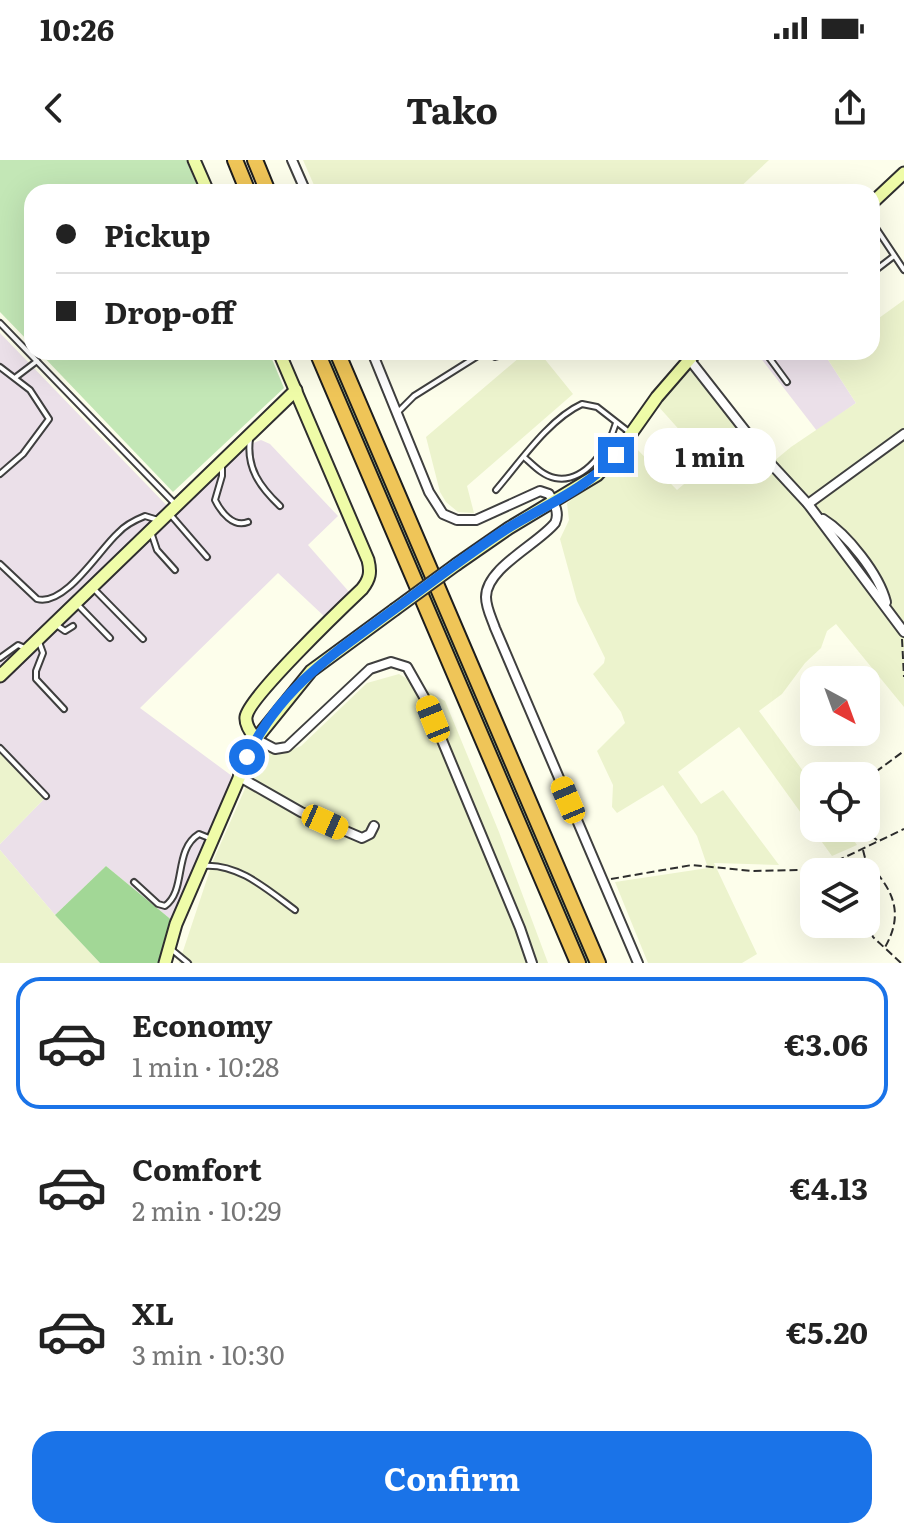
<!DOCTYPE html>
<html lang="en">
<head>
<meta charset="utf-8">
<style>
  :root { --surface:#fff; --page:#f6f6f6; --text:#222; --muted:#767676; --line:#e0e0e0; --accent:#1a73e8 }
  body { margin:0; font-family:Literata,serif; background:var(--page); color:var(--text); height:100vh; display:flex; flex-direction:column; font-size:30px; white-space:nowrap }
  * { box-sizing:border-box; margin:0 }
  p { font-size:26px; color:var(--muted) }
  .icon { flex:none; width:44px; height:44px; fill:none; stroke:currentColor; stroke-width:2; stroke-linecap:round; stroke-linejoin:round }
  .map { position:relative; height:803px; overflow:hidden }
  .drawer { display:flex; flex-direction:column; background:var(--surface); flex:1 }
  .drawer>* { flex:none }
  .hud { position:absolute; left:24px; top:24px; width:856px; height:176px; border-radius:24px; box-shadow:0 8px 32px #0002; display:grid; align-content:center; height:176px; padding:0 32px; background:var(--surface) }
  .needle { width:52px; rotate:139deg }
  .buttons { position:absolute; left:800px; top:506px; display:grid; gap:16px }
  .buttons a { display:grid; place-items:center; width:80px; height:80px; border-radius:16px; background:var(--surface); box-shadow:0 8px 32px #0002; font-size:40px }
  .end { position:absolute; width:36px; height:36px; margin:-18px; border:10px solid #1a73e8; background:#fff; box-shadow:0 0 0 4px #fff }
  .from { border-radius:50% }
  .bubble { position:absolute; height:56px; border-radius:24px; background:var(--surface); box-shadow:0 8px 32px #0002; font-size:26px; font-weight:700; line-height:56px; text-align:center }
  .car { position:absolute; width:24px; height:48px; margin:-24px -12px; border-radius:10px; box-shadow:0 0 6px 2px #0007; background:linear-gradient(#f5c518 24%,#345 0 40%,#f5c518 0 76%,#345 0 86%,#f5c518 0) }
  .hud b { display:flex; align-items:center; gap:28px; height:76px; font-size:30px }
  .hud b+b { border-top:2px solid var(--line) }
  .hud i { width:20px; height:20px; background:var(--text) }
  ul { padding:14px 0 0; list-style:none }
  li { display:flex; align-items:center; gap:24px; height:132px; margin:0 16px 12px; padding:0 16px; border:4px solid transparent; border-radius:24px }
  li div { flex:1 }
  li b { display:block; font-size:30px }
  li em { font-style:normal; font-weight:700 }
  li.selected { border-color:var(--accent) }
  li>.icon { width:72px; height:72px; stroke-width:1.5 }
  .cta { display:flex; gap:16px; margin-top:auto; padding:16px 32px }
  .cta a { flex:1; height:92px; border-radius:24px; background:var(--accent); color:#fff; font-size:32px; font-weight:700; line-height:92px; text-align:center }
  .status { display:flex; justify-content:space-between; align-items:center; height:56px; padding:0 40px; background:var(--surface); direction:ltr }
  .status svg { height:22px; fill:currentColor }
  header { display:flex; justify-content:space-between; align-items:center; height:104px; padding:0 32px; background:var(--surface); font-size:36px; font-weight:700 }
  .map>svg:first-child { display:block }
  .industrial { fill:#ebe0e9 }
  .farmland { fill:#ecf3cd }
  .green { fill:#c3e7b6 }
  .forest { fill:#a2d796 }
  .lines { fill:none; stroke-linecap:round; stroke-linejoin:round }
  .lane-casing { stroke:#3f3f3f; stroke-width:8 }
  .street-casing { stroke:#3f3f3f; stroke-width:12 }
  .secondary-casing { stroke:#2e2e2e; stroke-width:15 }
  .highway-casing { stroke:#1d1d1d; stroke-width:18 }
  .path { stroke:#2e2e2e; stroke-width:2; stroke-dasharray:8 4; stroke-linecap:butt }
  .lane { stroke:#fff; stroke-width:4 }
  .street { stroke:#fff; stroke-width:8 }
  .secondary { stroke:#effca8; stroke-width:11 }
  .highway { stroke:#efc558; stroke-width:14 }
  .secondary-bridge-casing { stroke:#2e2e2e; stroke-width:15; stroke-linecap:butt }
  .secondary-bridge { stroke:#effca8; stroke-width:11 }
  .route { stroke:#1a73e8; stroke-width:10 }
</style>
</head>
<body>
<div class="status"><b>10:26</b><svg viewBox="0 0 49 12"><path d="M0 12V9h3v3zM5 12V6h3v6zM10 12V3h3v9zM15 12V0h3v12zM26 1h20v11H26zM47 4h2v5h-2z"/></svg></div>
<header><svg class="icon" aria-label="back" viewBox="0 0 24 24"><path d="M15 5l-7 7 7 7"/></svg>Tako<svg class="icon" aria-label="share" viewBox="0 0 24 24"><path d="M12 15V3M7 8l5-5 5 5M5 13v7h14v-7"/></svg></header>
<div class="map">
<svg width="904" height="803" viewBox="0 0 904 803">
  <rect width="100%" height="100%" fill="#fdfeeb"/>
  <g class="industrial">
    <path d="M0,173L176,355L251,284L261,280L270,284L338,356L308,385L350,433L325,457L278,413L140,548L232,616L174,762L106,706L55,755L0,690V684L44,639L0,591Z"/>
    <path d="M756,192H823L856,243L817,271Z"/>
  </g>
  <g class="farmland">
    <path d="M303,0H769L735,32H317Z"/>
    <path d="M904,140V547L836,464L827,471L821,488L805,503L782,534L759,551L814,626V668H845L857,685L832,696L739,567L678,612L701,644L723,630L779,705L714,703L757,794L742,803H648L615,722L708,708L697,676L663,625L617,653L612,647L613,625L597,591L625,563L621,552L593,514L604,503L605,498L577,441L560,379L569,360L567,343L612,310L632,284L677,330L709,303L658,246L688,211L692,210L768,306L791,287L856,243L823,192H872V163Z"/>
    <path d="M526,192H539L573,234L467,326L474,353L458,352L446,342L440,332L426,277Z"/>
    <path d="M399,514L445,541L499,672L548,803H179L213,701L263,588L277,595L301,586L367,523Z"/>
    <path d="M0,591L44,639L0,684Z"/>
    <path d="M0,690L55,755L100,803H0Z"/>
  </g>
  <g class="green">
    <path d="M0,0H186L200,32H32V185L0,152Z"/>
    <path d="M39,192H269L284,228L173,332Z"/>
    <path d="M324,192H329L590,803H585Z"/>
  </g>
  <path class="forest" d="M106,706L174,762L161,803H100L55,755Z"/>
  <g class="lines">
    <g class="lane-casing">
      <g id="lane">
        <path d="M872,62L904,110"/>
        <path d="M872,113L894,96"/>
        <path d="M0,163L176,345"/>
        <path d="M492,192L495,197L514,192"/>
        <path d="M765,192L787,222"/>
        <path d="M0,207L30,230L49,259L23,294L0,314"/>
        <path d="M16,217L37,201"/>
        <path d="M398,252L414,236L484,192"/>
        <path d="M250,279C246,308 260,327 280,346"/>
        <path d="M524,297C533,305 543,316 555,318C585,324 609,287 616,263"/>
        <path d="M222,304V316L215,340C221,352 233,368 248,362"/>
        <path d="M496,330C520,302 549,259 582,244L597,247L629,272"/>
        <path d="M169,353L207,397"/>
        <path d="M151,372L157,390L175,410"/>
        <path d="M0,404L37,439C65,447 99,390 118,373C125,365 135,360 145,356L158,360"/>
        <path d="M94,429L143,479"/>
        <path d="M78,445L110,478"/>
        <path d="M55,464L65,471L73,466"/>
        <path d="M39,482L43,493L36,511V519L64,549"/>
        <path d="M0,498L18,485L25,488"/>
        <path d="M0,588L46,636"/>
        <path d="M202,706C237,702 268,730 295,750"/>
        <path d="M134,722L158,744L165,746C187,730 173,690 199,674L209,678"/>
        <path d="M171,789L188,803"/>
      </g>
    </g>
    <g class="street-casing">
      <g id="street">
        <path d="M292,0L306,32"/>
        <path d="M372,192L429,332L443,354L457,360H476L540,331L549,334C554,343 560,353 555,363C538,384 486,408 486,437C486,448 492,459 495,468L638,803"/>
        <path d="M689,199L772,305L808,344L904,472"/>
        <path d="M808,344L904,274"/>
        <path d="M823,359C847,374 879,414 886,442"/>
        <path d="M256,579L275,589L287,587L370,509L391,502L407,507L424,537L520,768L532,803"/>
        <path d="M238,616L301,652L362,678L370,674L374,666"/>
      </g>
    </g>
    <g class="secondary-casing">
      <g id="secondary">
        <path d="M194,0L208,32"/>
        <path d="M872,43L904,13"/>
        <path d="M457,404L509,368L597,315L616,295L657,237L696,192"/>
        <path d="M0,516L296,230"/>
        <path d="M256,579C251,573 245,565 246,557C248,538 343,447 362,429C370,419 371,412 368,400L279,192"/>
        <path d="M165,803L176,764L256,579L311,511L394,450"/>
      </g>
    </g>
    <g class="highway-casing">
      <g id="highway">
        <path d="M235,0L248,32"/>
        <path d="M255,0L268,32"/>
        <path d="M317,192L578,803"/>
        <path d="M337,192L598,803"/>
      </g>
    </g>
    <g class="path">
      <path d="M902,479L904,517"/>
      <path d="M866,619L904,591"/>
      <path d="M861,668L877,680"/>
      <path d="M863,690L873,729L867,756L869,767L873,777L901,803"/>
      <path d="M869,704C895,732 904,755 884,789"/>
      <path d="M611,719L692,705L752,711L800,710L841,699L904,669"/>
    </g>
    <use href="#lane" class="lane"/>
    <use href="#street" class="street"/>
    <use href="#secondary" class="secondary"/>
    <use href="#highway" class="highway"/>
    <g class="secondary-bridge-casing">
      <path id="secondary-bridge" d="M394,450L457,404"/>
    </g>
    <use href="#secondary-bridge" class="secondary-bridge"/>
  </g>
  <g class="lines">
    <path class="route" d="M247,597C281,526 335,493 396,448C432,422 468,394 505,370C543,346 586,330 616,295"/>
  </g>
</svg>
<div class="buttons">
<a><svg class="needle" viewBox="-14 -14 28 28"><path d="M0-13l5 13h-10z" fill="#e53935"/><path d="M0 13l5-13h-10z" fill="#767676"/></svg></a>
<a><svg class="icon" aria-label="locate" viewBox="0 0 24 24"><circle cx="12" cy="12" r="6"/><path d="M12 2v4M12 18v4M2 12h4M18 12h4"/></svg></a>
<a><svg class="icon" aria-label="layers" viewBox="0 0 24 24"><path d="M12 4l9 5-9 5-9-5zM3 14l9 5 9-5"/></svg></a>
</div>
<i class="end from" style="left:247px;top:597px"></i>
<i class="end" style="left:616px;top:295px"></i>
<div class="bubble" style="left:644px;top:268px;width:132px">1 min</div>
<i class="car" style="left:433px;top:559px;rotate:338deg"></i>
<i class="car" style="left:568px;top:640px;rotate:337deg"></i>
<i class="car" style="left:325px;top:662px;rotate:114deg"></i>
<div class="hud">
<b><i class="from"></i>Pickup</b>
<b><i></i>Drop-off</b>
</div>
</div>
<section class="drawer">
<ul>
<li class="selected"><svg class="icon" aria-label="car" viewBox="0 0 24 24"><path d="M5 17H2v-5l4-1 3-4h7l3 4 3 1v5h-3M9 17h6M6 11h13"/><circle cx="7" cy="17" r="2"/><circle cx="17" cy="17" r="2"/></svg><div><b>Economy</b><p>1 min · 10:28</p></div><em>€3.06</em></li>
<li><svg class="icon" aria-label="car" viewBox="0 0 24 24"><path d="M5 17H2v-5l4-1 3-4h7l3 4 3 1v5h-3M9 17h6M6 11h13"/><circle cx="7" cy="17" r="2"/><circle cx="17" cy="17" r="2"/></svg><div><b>Comfort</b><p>2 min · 10:29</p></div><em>€4.13</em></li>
<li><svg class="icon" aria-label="car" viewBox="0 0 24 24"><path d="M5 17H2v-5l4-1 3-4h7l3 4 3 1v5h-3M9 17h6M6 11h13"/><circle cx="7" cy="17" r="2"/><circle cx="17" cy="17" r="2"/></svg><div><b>XL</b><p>3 min · 10:30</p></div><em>€5.20</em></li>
</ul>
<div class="cta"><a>Confirm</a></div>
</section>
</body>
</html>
